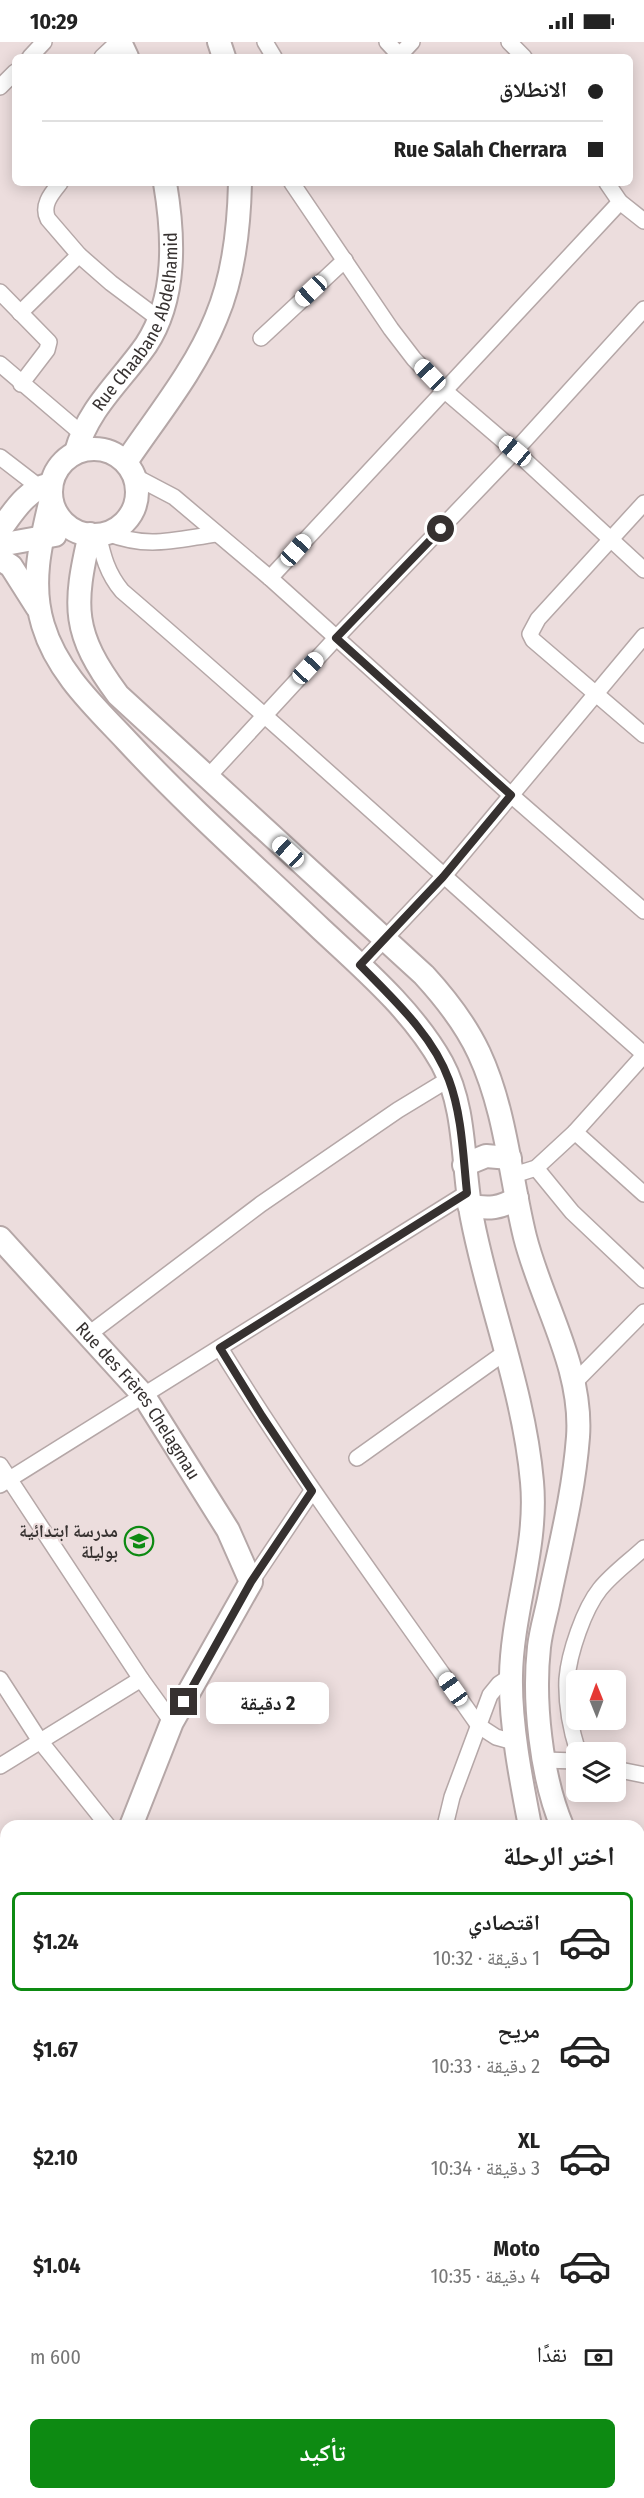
<!DOCTYPE html>
<html lang="ar">
<head>
<meta charset="utf-8">
<style>
  :root { --surface:#fff; --page:#f6f6f6; --text:#222; --muted:#767676; --line:#e0e0e0; --accent:#0d8a12 }
  body { margin:0; font-family:"Fira Sans Condensed","Noto Naskh Arabic",sans-serif; background:var(--page); color:var(--text); direction:rtl; height:100vh; display:flex; flex-direction:column; font-size:22px; white-space:nowrap }
  * { box-sizing:border-box; margin:0 }
  p { font-size:20px; color:var(--muted) }
  .icon { flex:none; width:33px; height:33px; fill:none; stroke:currentColor; stroke-width:2; stroke-linecap:round; stroke-linejoin:round }
  .map { position:relative; flex:1; overflow:hidden; direction:ltr }
  .drawer { position:absolute; left:0px; top:1778px; width:645px; height:680px; display:flex; flex-direction:column; background:var(--surface); border-radius:18px 18px 0 0; box-shadow:0 3px 15px #0003; direction:rtl }
  .drawer>* { flex:none }
  .banner { position:absolute; left:12px; top:12px; width:621px; height:132px; border-radius:9px; box-shadow:0 3px 15px #0003; direction:rtl; display:grid; align-content:center; height:132px; padding:0 30px; background:var(--surface) }
  .needle { width:39px; rotate:359deg }
  .fabs { position:absolute; left:566px; top:1628px; display:grid; gap:12px }
  .fabs a { display:grid; place-items:center; width:60px; height:60px; border-radius:9px; background:var(--surface); box-shadow:0 3px 15px #0003; font-size:30px }
  .end { position:absolute; width:27px; height:27px; margin:-14px; border:8px solid #363130; background:#fff; box-shadow:0 0 0 3px #fff }
  .from { border-radius:50% }
  .bubble { position:absolute; height:42px; border-radius:9px; background:var(--surface); box-shadow:0 3px 15px #0003; font-size:20px; font-weight:700; line-height:42px; text-align:center; direction:rtl }
  .car { position:absolute; width:18px; height:36px; margin:-18px -9px; border-radius:8px; box-shadow:0 0 4px 2px #0007; background:linear-gradient(#fff 24%,#345 0 40%,#fff 0 76%,#345 0 86%,#fff 0) }
  .banner b { display:flex; align-items:center; gap:21px; height:57px; font-size:22px }
  .banner b+b { border-top:2px solid var(--line) }
  .banner i { width:15px; height:15px; background:var(--text) }
  ul { padding:0; list-style:none }
  li { display:flex; align-items:center; gap:18px; height:99px; margin:0 12px 9px; padding:0 18px; border:3px solid transparent; border-radius:9px }
  li div { flex:1 }
  li b { display:block; font-size:22px }
  li em { font-style:normal; font-weight:700 }
  li.current { border-color:var(--accent) }
  li>.icon { width:54px; height:54px; stroke-width:1.5 }
  h2 { padding:0 30px; font-size:27px; line-height:72px }
  .pay { display:flex; align-items:center; gap:15px; height:66px; padding:0 30px; font-size:22px }
  .pay p { margin-inline-start:auto }
  .primary-button { display:flex; gap:12px; margin-top:auto; padding:12px 30px }
  .primary-button a { flex:1; height:69px; border-radius:9px; background:var(--accent); color:#fff; font-size:24px; font-weight:700; line-height:69px; text-align:center }
  .status { display:flex; justify-content:space-between; align-items:center; height:42px; padding:0 30px; background:var(--surface); direction:ltr }
  .status svg { height:16px; fill:currentColor }
  .map>svg:first-child { display:block }
  .lines { fill:none; stroke-linecap:round; stroke-linejoin:round }
  .street-casing { stroke:#b5a7a7; stroke-width:18 }
  .secondary-casing { stroke:#b5a7a7; stroke-width:26 }
  .street { stroke:#fff; stroke-width:15 }
  .secondary { stroke:#fff; stroke-width:22 }
  .route { stroke:#363130; stroke-width:8 }
  .labels { text-anchor:middle; stroke-width:4.5; stroke-linejoin:round; paint-order:stroke }
  .street-label { font-size:18px; fill:#363130; stroke:#ecdddd }
  .poi-label { font-size:18px; font-weight:bold; fill:#363130; stroke:#ecdddd; text-anchor:end }
</style>
</head>
<body>
<div class="status"><b>10:29</b><svg viewBox="0 0 49 12"><path d="M0 12V9h3v3zM5 12V6h3v6zM10 12V3h3v9zM15 12V0h3v12zM26 1h20v11H26zM47 4h2v5h-2z"/></svg></div>
<div class="map">
<svg width="644" height="2456" viewBox="0 0 644 2456">
  <rect width="100%" height="100%" fill="#ecdddd"/>
  <g class="lines">
    <g class="street-casing">
      <g id="street">
        <path d="M265,0L274,15"/>
        <path d="M387,0L401,15"/>
        <path d="M509,0L524,15"/>
        <path d="M30,15L44,0"/>
        <path d="M102,15L118,0"/>
        <path d="M398,15L412,0"/>
        <path d="M0,45L15,30"/>
        <path d="M60,141C52,151 41,163 48,177L79,213L111,241L159,277"/>
        <path d="M292,141L391,287L414,317L445,349L515,409L644,528"/>
        <path d="M607,141L620,160L644,179"/>
        <path d="M0,250L49,300L47,308L21,342"/>
        <path d="M20,271L79,213"/>
        <path d="M261,296L345,218"/>
        <path d="M0,322L81,391"/>
        <path d="M0,415L39,445"/>
        <path d="M134,434L174,455L270,536L511,753L644,869"/>
        <path d="M644,461L538,577L530,592L533,598L644,693"/>
        <path d="M107,491C148,507 174,498 216,492"/>
        <path d="M98,492C103,514 107,531 122,549C298,700 469,858 644,1012"/>
        <path d="M270,536L620,160"/>
        <path d="M207,736L336,596L515,409L644,267"/>
        <path d="M360,923L443,835L644,594"/>
        <path d="M575,1090L644,1152"/>
        <path d="M536,1126L572,1170L644,1238"/>
        <path d="M514,1133L536,1126L575,1090L644,1013"/>
        <path d="M89,1292L261,1162L398,1068L449,1037"/>
        <path d="M220,1306C300,1436 392,1559 479,1684L496,1695L517,1701"/>
        <path d="M574,1341L644,1270"/>
        <path d="M357,1416L507,1309"/>
        <path d="M0,1423L141,1637L172,1680"/>
        <path d="M0,1443L467,1151"/>
        <path d="M251,1540L312,1449"/>
        <path d="M0,1637L40,1699L108,1784"/>
        <path d="M578,1710C571,1688 566,1661 567,1637C569,1611 584,1567 600,1547C612,1532 630,1519 644,1506"/>
        <path d="M544,1718L576,1719"/>
        <path d="M0,1724L141,1637"/>
        <path d="M615,1727L644,1733"/>
        <path d="M445,1784L452,1755L490,1653L499,1642L511,1634"/>
        <path d="M0,1880L6,1889"/>
        <path d="M0,1996H6"/>
        <path d="M639,2013L644,2016"/>
        <path d="M639,2105L644,2108"/>
        <path d="M639,2198L644,2201"/>
        <path d="M0,2232L6,2235"/>
        <path d="M639,2291L644,2293"/>
        <path d="M639,2311L644,2304"/>
        <path d="M639,2391L644,2394"/>
        <path d="M0,2422L6,2408"/>
        <path d="M108,2451L112,2456"/>
        <path d="M441,2451L449,2456"/>
        <path d="M585,2451L593,2456"/>
        <path d="M172,2456L175,2451"/>
        <path d="M536,2456L540,2451"/>
      </g>
    </g>
    <g class="secondary-casing">
      <g id="secondary">
        <path d="M120,0L127,15"/>
        <path d="M219,0L224,15"/>
        <circle cx="94" cy="450" r="43"/>
        <path id="s1" d="M76,410C88,366 121,339 146,303C177,256 174,194 165,141"/>
        <path d="M126,420C157,374 195,328 216,276C234,234 239,186 240,141"/>
        <path d="M51,457C41,499 30,541 43,583C57,630 94,664 126,698C187,764 256,825 321,887C364,927 413,969 442,1021C467,1067 462,1125 472,1176C489,1264 524,1349 532,1440C538,1506 512,1569 511,1634C510,1681 521,1738 530,1784"/>
        <path d="M0,488C14,469 27,447 51,442"/>
        <path d="M90,492C73,565 72,591 118,653L424,933C446,957 465,981 479,1011C506,1069 510,1134 525,1195C542,1262 583,1325 578,1395C574,1448 561,1500 550,1552C547,1569 541,1587 539,1605C533,1658 541,1734 562,1784"/>
        <path d="M0,503L55,493"/>
        <path d="M0,517L11,524L37,565"/>
        <path d="M464,1123L486,1114L510,1116"/>
        <path d="M469,1163C488,1168 501,1166 517,1156"/>
        <path id="s2" d="M0,1196L144,1354L228,1488L251,1540L172,1680L131,1784"/>
        <path d="M639,1855L644,1859"/>
        <path d="M639,1900L644,1903"/>
        <path d="M0,2082L6,2070"/>
        <path d="M264,2456L267,2451"/>
      </g>
    </g>
    <use href="#street" class="street"/>
    <use href="#secondary" class="secondary"/>
  </g>
  <g class="lines">
    <path class="route" d="M184,1660L251,1540L312,1449L262,1374L220,1306L467,1151C463,1113 462,1073 449,1038C433,993 392,956 360,923L443,835L511,753L336,596L441,487"/>
  </g>
  <defs>
    <g id="school-ring" transform="scale(1.5)"><circle r="9.5" fill="#ecdddd" stroke="#0d8a12" stroke-width="1.5"/><path d="M0-5L7-2L0 1L-7-2ZM-4 1L0 2.5L4 1V4Q0 6-4 4Z" fill="#0d8a12"/></g>
  </defs>
  <g fill-rule="evenodd">
    <use href="#school-ring" x="139" y="1499"/>
  </g>
  <g class="labels">
    <g class="street-label">
      <text dy="6" stroke="none"><textPath href="#s1" startOffset="147">Rue Chaabane Abdelhamid</textPath></text>
      <text dy="6" stroke="none"><textPath href="#s2" startOffset="214">Rue des Frères Chelagmau</textPath></text>
    </g>
    <g class="poi-label">
      <text x="118" y="1495">مدرسة ابتدائية<tspan x="118" dy="21">بوليلة</tspan></text>
    </g>
  </g>
</svg>
<div class="fabs">
<a><svg class="needle" viewBox="-14 -14 28 28"><path d="M0-13l5 13h-10z" fill="#e53935"/><path d="M0 13l5-13h-10z" fill="#767676"/></svg></a>
<a><svg class="icon" aria-label="layers" viewBox="0 0 24 24"><path d="M12 4l9 5-9 5-9-5zM3 14l9 5 9-5"/></svg></a>
</div>
<i class="end from" style="left:441px;top:487px"></i>
<i class="end" style="left:184px;top:1660px"></i>
<div class="bubble" style="left:206px;top:1640px;width:123px">2 دقيقة</div>
<i class="car" style="left:311px;top:249px;rotate:227deg"></i>
<i class="car" style="left:430px;top:333px;rotate:316deg"></i>
<i class="car" style="left:515px;top:409px;rotate:310deg"></i>
<i class="car" style="left:296px;top:508px;rotate:42deg"></i>
<i class="car" style="left:308px;top:626px;rotate:43deg"></i>
<i class="car" style="left:288px;top:810px;rotate:313deg"></i>
<i class="car" style="left:453px;top:1647px;rotate:325deg"></i>
<div class="banner">
<b><i class="from"></i>الانطلاق</b>
<b><i></i>Rue Salah Cherrara</b>
</div>
<section class="drawer">
<h2>اختر الرحلة</h2>
<ul>
<li class="current"><svg class="icon" aria-label="car" viewBox="0 0 24 24"><path d="M5 17H2v-5l4-1 3-4h7l3 4 3 1v5h-3M9 17h6M6 11h13"/><circle cx="7" cy="17" r="2"/><circle cx="17" cy="17" r="2"/></svg><div><b>اقتصادي</b><p>1 دقيقة · 10:32</p></div><em>$1.24</em></li>
<li><svg class="icon" aria-label="car" viewBox="0 0 24 24"><path d="M5 17H2v-5l4-1 3-4h7l3 4 3 1v5h-3M9 17h6M6 11h13"/><circle cx="7" cy="17" r="2"/><circle cx="17" cy="17" r="2"/></svg><div><b>مريح</b><p>2 دقيقة · 10:33</p></div><em>$1.67</em></li>
<li><svg class="icon" aria-label="car" viewBox="0 0 24 24"><path d="M5 17H2v-5l4-1 3-4h7l3 4 3 1v5h-3M9 17h6M6 11h13"/><circle cx="7" cy="17" r="2"/><circle cx="17" cy="17" r="2"/></svg><div><b>XL</b><p>3 دقيقة · 10:34</p></div><em>$2.10</em></li>
<li><svg class="icon" aria-label="car" viewBox="0 0 24 24"><path d="M5 17H2v-5l4-1 3-4h7l3 4 3 1v5h-3M9 17h6M6 11h13"/><circle cx="7" cy="17" r="2"/><circle cx="17" cy="17" r="2"/></svg><div><b>Moto</b><p>4 دقيقة · 10:35</p></div><em>$1.04</em></li>
</ul>
<div class="pay"><svg class="icon" aria-label="cash" viewBox="0 0 24 24"><path d="M3 7h18v10H3z"/><circle cx="12" cy="12" r="2"/></svg>نقدًا<p>600 m</p></div>
<div class="primary-button"><a>تأكيد</a></div>
</section>
</div>
</body>
</html>
